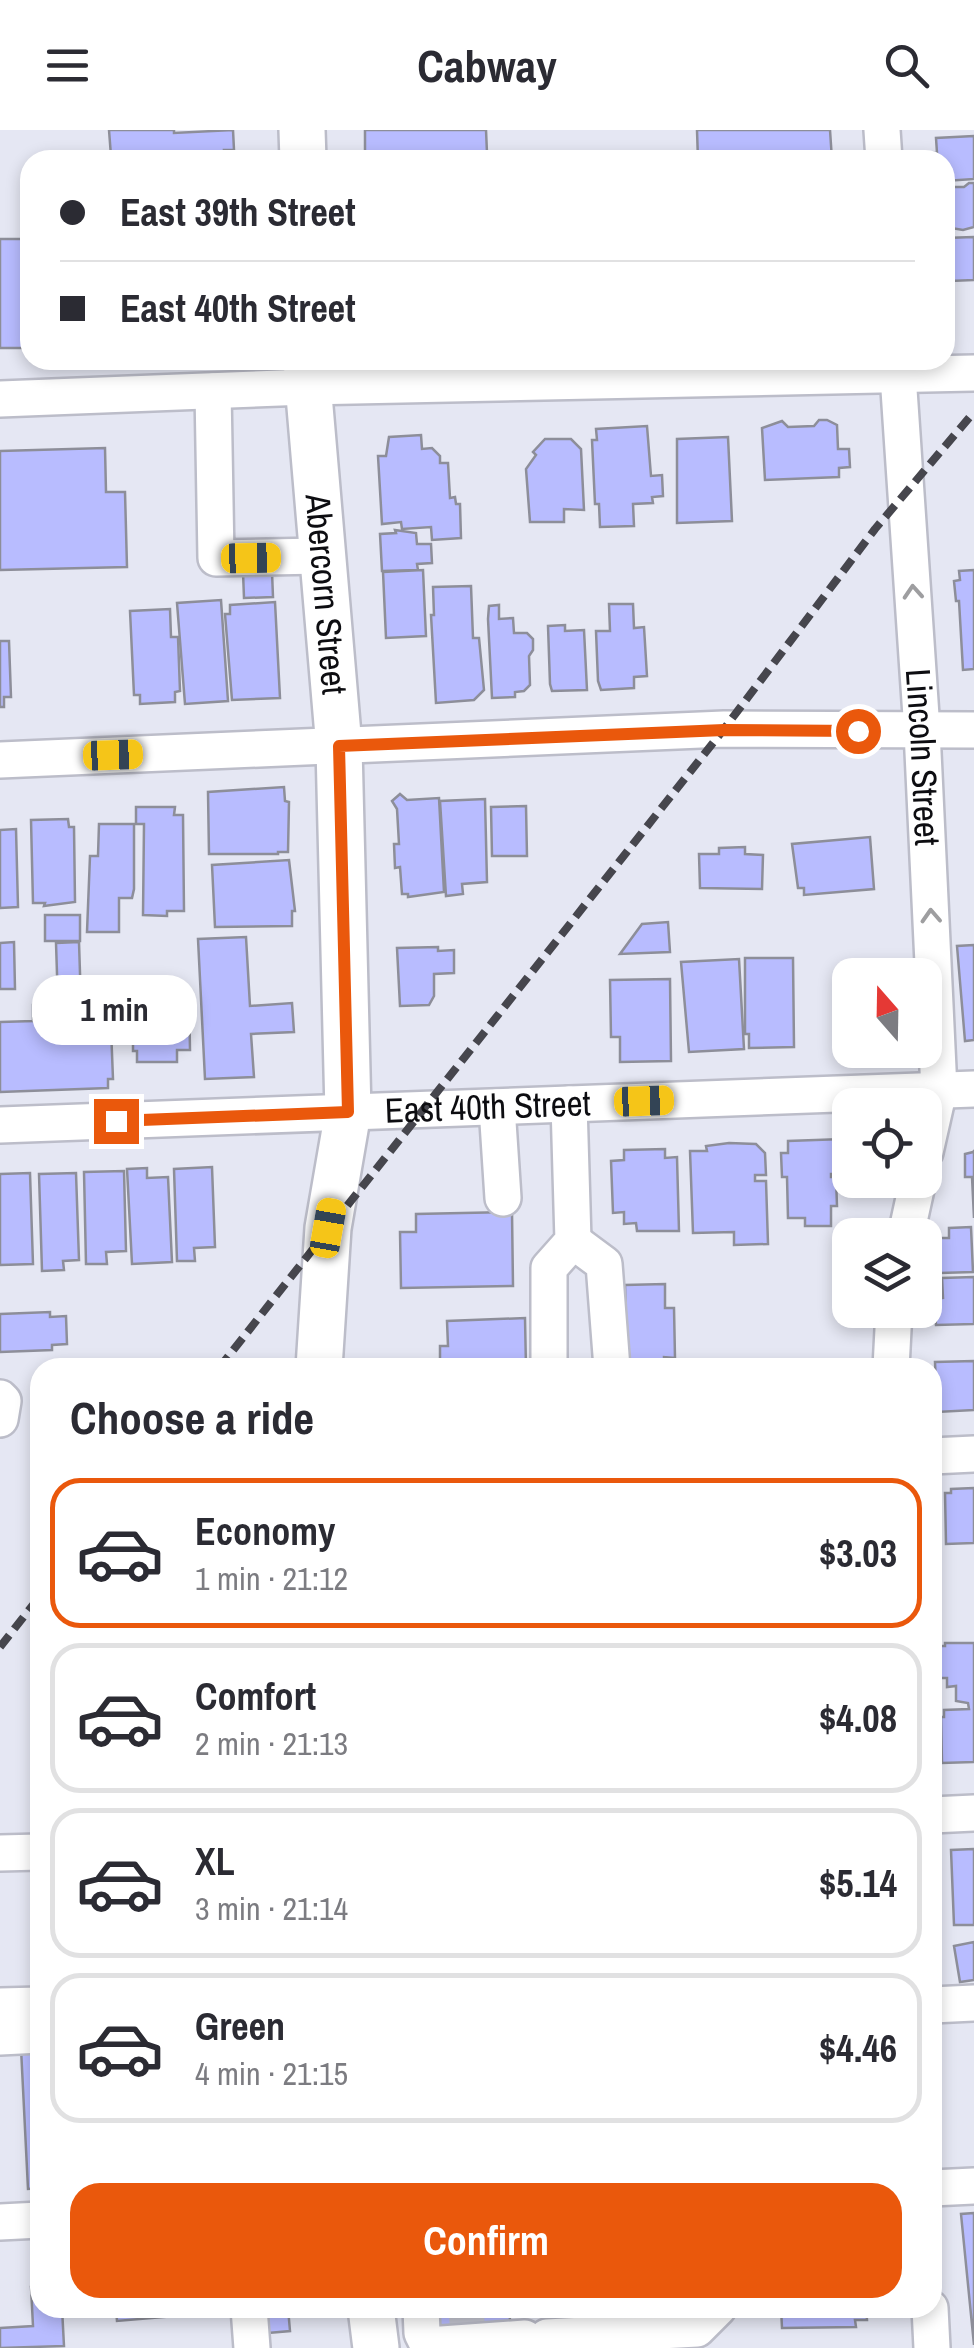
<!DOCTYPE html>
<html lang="en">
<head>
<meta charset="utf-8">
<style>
  :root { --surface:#fff; --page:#f7f7f7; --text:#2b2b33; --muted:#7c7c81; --line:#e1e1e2; --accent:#ea580c }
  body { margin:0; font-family:"Archivo Narrow",sans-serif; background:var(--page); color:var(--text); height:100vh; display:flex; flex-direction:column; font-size:38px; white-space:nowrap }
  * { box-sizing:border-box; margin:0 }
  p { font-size:32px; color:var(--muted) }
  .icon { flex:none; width:55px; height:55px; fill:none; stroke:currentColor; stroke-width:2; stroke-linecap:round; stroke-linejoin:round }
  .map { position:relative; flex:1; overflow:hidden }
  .panel { position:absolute; left:30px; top:1228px; width:912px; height:960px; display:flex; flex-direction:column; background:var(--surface); border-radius:30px; box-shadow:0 5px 15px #0003 }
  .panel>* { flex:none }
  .hud { position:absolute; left:20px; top:20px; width:935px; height:220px; border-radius:30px; box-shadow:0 5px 15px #0003; display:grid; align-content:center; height:220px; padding:0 40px; background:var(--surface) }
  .needle { width:65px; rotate:340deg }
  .buttons { position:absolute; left:832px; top:828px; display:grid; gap:20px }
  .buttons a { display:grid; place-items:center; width:110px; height:110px; border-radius:20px; background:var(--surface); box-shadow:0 5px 15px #0003; font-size:50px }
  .end { position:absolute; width:45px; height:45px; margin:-22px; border:12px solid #ea580c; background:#fff; box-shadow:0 0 0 5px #fff }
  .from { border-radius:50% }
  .bubble { position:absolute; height:70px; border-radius:30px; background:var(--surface); box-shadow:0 5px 15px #0003; font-size:32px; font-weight:700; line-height:70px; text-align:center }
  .car { position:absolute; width:30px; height:60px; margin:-30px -15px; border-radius:12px; box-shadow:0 0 8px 2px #0007; background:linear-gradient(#f5c518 24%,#345 0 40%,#f5c518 0 76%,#345 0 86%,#f5c518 0) }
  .hud b { display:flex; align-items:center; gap:35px; height:95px; font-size:38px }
  .hud b+b { border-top:2px solid var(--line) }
  .hud i { width:25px; height:25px; background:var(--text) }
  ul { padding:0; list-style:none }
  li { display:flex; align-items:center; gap:30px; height:150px; margin:0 20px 15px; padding:0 20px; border:5px solid var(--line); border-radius:30px }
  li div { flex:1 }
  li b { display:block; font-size:38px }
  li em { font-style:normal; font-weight:700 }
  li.on { border-color:var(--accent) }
  li>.icon { width:90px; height:90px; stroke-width:1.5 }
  h2 { padding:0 40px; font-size:45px; line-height:120px }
  .cta { display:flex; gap:20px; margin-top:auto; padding:20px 40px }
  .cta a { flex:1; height:115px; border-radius:30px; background:var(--accent); color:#fff; font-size:40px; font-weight:700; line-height:115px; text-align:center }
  header { display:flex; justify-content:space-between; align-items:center; height:130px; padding:0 40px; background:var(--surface); font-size:45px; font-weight:700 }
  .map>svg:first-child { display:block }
  .building { fill:#b8bcff; stroke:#8d8e99; stroke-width:2.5 }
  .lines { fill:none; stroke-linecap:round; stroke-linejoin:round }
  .minor-tunnel { stroke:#c5c6d1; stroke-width:35; stroke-dasharray:35 18; stroke-linecap:butt }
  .minor-casing { stroke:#bcbdc9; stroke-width:40 }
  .major-casing { stroke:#bcbdc9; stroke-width:50 }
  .minor { stroke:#fff; stroke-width:35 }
  .major { stroke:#fff; stroke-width:45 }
  .rail { stroke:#46464d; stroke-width:8; stroke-dasharray:15 8; stroke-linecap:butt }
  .oneway { stroke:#9e9ea0 }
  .route { stroke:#ea580c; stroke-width:12 }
  .labels { text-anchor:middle; stroke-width:9; stroke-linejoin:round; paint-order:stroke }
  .street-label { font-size:35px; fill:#0d0d11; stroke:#fff }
</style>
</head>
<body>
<header><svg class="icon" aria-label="menu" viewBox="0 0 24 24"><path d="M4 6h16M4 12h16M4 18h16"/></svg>Cabway<svg class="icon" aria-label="search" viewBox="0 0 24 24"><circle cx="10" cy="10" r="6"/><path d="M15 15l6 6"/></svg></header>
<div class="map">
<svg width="974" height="2218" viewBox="0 0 974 2218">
  <rect width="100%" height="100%" fill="#e5e7f3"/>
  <g class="building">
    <path d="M109,0H174V3L233,0L234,20H224L225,30H101V26H111Z"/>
    <path d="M365,0H486L487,23L365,26Z"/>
    <path d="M697,0H830L832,30H698Z"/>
    <path d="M974,6V49L945,51V30H933V23H937L936,8Z"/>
    <path d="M488,24V30H367V28Z"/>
    <path d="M969,53H974V97L963,100L945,97V57H964Z"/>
    <path d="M974,107V150L950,151L949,137H945V108Z"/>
    <path d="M0,109H22L24,218H0Z"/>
    <path d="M819,290H827L837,295L838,319H849L850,337L839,338V347L765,350L762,298L782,291L788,297L814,296Z"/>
    <path d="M647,296L651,346L662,345L663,366L652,367L653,373L633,374L634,396L600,397L599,374H595L592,310H597L596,299Z"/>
    <path d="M421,305L422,319L432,318L440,326V333H448L450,368L455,367L456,374H460L461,408L432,410L431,397L402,399L401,392L382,394L378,326H386L389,307Z"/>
    <path d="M728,307L732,391L677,393V309Z"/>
    <path d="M545,309H571L581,319L584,380L564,379V392H530L526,339L536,325L533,322Z"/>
    <path d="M105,318L106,362H125L127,437L0,440V321Z"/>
    <path d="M395,400L416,403L417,414H431L432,433L417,434L418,440L382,441L380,404L396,403Z"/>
    <path d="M423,440L426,506L386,508L383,442Z"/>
    <path d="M974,440V539L963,540L959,471H956L954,451L960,450L959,441Z"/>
    <path d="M243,442H272L273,467L244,468Z"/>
    <path d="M471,456L473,508H479L484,560L474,570L436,573L431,485H434L433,457Z"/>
    <path d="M221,470L228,571L185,574L177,473Z"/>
    <path d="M275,472L280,568L232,570L225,484H230V475Z"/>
    <path d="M609,474H633L634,498L644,497L647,546L634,547V558L601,560L598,551L596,501H610Z"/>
    <path d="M499,475V489L513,488L514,503H527L533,509V520L529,526L530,555L524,561L515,562V567L492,568L488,489L489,476Z"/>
    <path d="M170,479L171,507H178L180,561L175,562V572L140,574V565H134L130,481Z"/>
    <path d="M565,495V501L584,500L587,560L552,561L550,554L548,496Z"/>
    <path d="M0,511H9L11,567H4V577H0Z"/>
    <path d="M284,657L285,671L289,672L288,722H278V724H209L208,662Z"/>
    <path d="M400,664L407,670L439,668L444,762L408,767V764H402L400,737L395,738L394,714H399L397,679L392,671Z"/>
    <path d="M485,669L487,752L462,754L463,764L446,766L440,671Z"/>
    <path d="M526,676L527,726H492L491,677Z"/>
    <path d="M136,677H175L174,685H183L184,781H167V786L143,785L144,694H136Z"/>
    <path d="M68,689L69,697H74L75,772L44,776L45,773H33L31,690Z"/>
    <path d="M99,694H134V759L132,768H119V802H87L90,726H98Z"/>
    <path d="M16,699L18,777L0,778V700Z"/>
    <path d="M870,707L874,759L804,765V758H798L792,714Z"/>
    <path d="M745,717V724L763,725L762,759L700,758L699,724H719V718Z"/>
    <path d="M289,730L295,781H292V796L215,797L212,735Z"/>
    <rect x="45" y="785" width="35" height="26"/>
    <path d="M668,792L670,822L620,824L642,794Z"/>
    <path d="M246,807L250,876L292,873L294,902L251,904L254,947L205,949L198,809Z"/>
    <path d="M14,812L15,859H0V813Z"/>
    <path d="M79,812L81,874L110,873L113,949H108V958L0,962V892L33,891V875L58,874L56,813Z"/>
    <path d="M974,815V910L965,911L957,816Z"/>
    <path d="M438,817V821L454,820V843L434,844V866L429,875L400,876L397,818Z"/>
    <path d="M745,828H793L794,917L749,918V904H745Z"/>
    <path d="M739,829L744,919L689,922L681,832Z"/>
    <path d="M670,849L671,931L620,932V907H611L610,850Z"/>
    <path d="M133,855H159V863H189L190,920H177V932H137V921H133Z"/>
    <path d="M843,1009L844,1044H831V1047H836L837,1076H831V1096H805V1088H788L787,1047H782L781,1023H788V1011Z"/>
    <path d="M729,1013L756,1014L765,1023L766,1045H755V1051H766L768,1114L734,1115V1102L693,1103L690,1021H707L706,1016Z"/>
    <path d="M665,1019V1028L677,1027L679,1101H637L636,1093L624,1094V1082L613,1083L611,1031L624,1030V1020Z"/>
    <path d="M973,1022L974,1021V1088L972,1047H965V1024Z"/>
    <path d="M212,1037L215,1117L194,1118L195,1131H177L174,1039Z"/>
    <path d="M147,1038V1048L168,1047L172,1132L132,1134L127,1039Z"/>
    <path d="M124,1041L126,1121L106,1122L107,1134H86L84,1042Z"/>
    <path d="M30,1043L33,1134L0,1135V1044Z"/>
    <path d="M76,1043L79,1130L63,1131L64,1140L42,1141L39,1044Z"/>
    <path d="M512,1082L513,1156L401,1158L400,1102H416V1084Z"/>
    <path d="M971,1097L973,1142L940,1143L939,1108H949V1098Z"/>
    <path d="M974,1147V1194L936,1195L934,1169L943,1168L942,1148Z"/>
    <path d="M665,1154V1178H674L675,1228L664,1227V1238H627L625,1155Z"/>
    <path d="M50,1182V1187L66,1186L67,1214L52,1215V1220L0,1222V1184Z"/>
    <path d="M525,1188L526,1238H440V1216H448L447,1191Z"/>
    <path d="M974,1231V1280L937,1282L935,1232Z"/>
    <path d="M974,1358V1413L946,1414L945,1363H951V1359Z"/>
    <path d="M945,1513H974V1632L942,1633L941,1587H944V1580L969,1579L968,1573L956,1571V1556L947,1557V1548H940V1516H945Z"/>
    <path d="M974,1719V1795H954L951,1720Z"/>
    <path d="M974,1812V1850L960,1852L954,1816Z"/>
    <path d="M21,1918H40V2058L28,2059Z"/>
    <path d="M974,2083V2215L961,2084Z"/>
    <path d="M31,2157H40V2178H62L64,2216L0,2218V2198L33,2196Z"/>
    <path d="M116,2178H197L198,2184L117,2191Z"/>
    <path d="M255,2178H288L290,2201L257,2204Z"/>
    <path d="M423,2178H509L511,2202L425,2208Z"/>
    <path d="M781,2178H866L867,2190H855L856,2197L782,2198Z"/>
  </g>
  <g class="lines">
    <path class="minor-tunnel" d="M466,2178L468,2205"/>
    <g class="minor-casing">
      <g id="minor">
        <path d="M882,0L884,30"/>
        <path id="s1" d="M897,230L922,601L939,960L925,1022"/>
        <path d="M213,261L216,428L321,426"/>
        <path d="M0,269L306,257L974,243"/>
        <path d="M0,630L724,599L974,600"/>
        <path d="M497,977L503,1068"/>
        <path id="s2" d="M0,995L974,959"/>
        <path d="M906,1105L918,1050"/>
        <path d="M573,1111L604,1134L612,1238"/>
        <path d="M549,1238V1138L573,1111L569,974"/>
        <path d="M891,1238L894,1180"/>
        <path d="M0,1268L3,1271L0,1289"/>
        <path d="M932,1326L974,1324"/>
        <path d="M932,1685L974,1683"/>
        <path d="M0,1723L40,1722"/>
        <path d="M932,1875L974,1873"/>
        <path d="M0,1876L40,1875"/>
        <path d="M0,1907L40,1905"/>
        <path d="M932,2058L974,2056"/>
        <path d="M0,2092L40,2090"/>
        <path d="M249,2178L252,2218"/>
        <path d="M421,2178L422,2203L428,2215L525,2208"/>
        <path d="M930,2178L932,2218"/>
        <path d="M547,2207L697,2199L718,2178"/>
      </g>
    </g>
    <g class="major-casing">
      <g id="major">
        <path d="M302,0L303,30"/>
        <path id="s3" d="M306,230L339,617L348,982L328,1098L319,1238"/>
        <path d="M371,2178L376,2218"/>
      </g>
    </g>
    <use href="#minor" class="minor"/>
    <use href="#major" class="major"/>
    <g class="rail">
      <path d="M219,1238L724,599L875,399L974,282"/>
      <path d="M0,1517L40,1466"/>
    </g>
  </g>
  <defs><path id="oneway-chevron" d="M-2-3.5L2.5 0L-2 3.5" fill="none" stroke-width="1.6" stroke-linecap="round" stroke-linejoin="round" transform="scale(2.5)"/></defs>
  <g class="oneway">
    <use href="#oneway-chevron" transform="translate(913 462) rotate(-94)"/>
    <use href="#oneway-chevron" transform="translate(931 786) rotate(-93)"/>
  </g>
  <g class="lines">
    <path class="route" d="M116,991L348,982L339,616L724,600L858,601"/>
  </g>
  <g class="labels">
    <g class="street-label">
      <text dy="12" stroke="none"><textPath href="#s3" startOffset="235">Abercorn Street</textPath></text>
      <text dy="12" stroke="none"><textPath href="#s1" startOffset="398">Lincoln Street</textPath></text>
      <text dy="12" stroke="none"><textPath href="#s2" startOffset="488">East 40th Street</textPath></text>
    </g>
  </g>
</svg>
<div class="buttons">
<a><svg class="needle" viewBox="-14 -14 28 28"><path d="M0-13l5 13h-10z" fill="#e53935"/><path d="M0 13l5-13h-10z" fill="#7c7c81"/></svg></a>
<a><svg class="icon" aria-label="locate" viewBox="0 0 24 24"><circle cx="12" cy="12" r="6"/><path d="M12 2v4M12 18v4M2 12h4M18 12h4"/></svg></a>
<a><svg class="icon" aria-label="layers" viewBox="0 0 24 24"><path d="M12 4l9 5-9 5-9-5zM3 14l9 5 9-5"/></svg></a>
</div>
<i class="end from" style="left:858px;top:601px"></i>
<i class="end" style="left:116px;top:991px"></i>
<div class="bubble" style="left:32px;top:845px;width:165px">1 min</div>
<i class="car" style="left:251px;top:428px;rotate:89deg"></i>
<i class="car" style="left:113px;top:625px;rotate:88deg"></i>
<i class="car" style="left:644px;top:971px;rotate:88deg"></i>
<i class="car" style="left:328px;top:1098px;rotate:10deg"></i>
<div class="hud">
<b><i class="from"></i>East 39th Street</b>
<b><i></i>East 40th Street</b>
</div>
<section class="panel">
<h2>Choose a ride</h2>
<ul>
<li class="on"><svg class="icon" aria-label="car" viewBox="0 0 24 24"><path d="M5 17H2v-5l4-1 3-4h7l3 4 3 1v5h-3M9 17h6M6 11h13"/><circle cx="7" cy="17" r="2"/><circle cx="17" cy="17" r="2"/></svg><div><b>Economy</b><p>1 min · 21:12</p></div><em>$3.03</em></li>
<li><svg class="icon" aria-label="car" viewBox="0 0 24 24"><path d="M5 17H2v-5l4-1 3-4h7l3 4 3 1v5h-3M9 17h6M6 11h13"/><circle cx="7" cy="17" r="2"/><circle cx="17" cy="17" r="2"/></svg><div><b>Comfort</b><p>2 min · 21:13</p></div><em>$4.08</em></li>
<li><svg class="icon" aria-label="car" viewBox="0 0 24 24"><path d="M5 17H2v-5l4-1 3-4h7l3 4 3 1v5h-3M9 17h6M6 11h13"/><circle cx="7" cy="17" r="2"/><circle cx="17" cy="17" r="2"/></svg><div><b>XL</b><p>3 min · 21:14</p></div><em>$5.14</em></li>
<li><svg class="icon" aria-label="car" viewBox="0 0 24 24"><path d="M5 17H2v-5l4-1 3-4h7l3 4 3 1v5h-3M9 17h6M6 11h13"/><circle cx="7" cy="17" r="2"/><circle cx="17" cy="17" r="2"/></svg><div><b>Green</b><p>4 min · 21:15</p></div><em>$4.46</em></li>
</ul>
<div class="cta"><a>Confirm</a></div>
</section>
</div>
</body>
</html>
